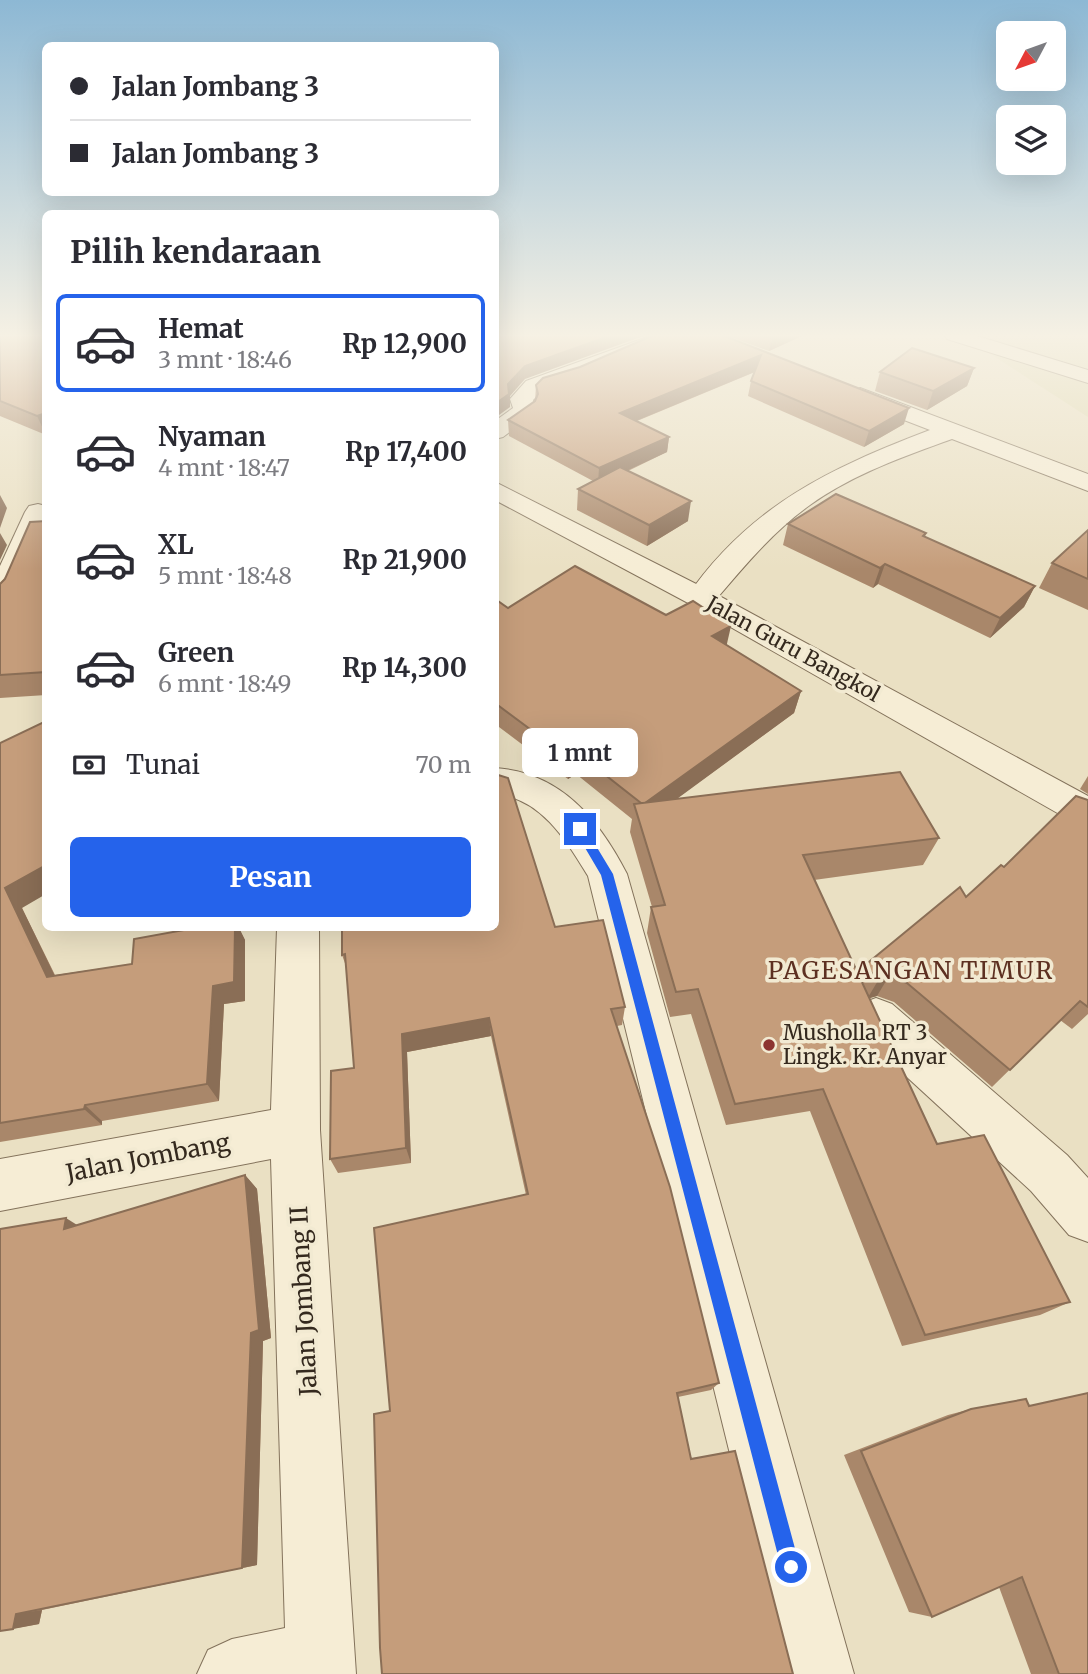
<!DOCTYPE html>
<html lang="id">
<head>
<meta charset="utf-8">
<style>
  :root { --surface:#fff; --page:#f7f7f7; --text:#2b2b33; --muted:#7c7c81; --line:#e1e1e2; --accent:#2563eb }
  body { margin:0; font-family:Merriweather,serif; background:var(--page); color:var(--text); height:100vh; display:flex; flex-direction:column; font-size:26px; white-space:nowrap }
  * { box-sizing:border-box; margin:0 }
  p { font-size:23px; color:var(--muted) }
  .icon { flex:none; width:38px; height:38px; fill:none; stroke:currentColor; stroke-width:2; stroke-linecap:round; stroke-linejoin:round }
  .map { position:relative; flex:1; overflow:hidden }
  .side { position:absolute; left:42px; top:210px; width:457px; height:721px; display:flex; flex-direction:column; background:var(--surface); border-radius:10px; box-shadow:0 7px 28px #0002 }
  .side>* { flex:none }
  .guide { position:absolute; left:42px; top:42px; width:457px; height:154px; border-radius:10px; box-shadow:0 7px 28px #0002; display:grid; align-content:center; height:154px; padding:0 28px; background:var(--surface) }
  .needle { width:46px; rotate:229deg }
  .tools { position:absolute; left:996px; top:21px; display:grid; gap:14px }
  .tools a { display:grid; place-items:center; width:70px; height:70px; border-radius:10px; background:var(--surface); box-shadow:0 7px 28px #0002; font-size:35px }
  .end { position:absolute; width:32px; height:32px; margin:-16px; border:9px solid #2563eb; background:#fff; box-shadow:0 0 0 4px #fff }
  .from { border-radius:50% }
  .bubble { position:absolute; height:49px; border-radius:10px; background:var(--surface); box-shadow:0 7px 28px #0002; font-size:23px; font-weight:700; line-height:49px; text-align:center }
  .guide b { display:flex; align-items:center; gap:24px; height:66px; font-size:26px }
  .guide b+b { border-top:2px solid var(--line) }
  .guide i { width:18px; height:18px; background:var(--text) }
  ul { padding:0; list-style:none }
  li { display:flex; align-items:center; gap:21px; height:98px; margin:0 14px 10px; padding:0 14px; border:4px solid transparent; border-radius:10px }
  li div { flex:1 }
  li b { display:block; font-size:26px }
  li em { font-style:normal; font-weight:700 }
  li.active { border-color:var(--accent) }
  li>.icon { width:63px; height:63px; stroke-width:1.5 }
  h2 { padding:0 28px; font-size:32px; line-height:84px }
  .pay { display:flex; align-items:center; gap:18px; height:77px; padding:0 28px; font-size:26px }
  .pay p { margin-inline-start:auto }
  .cta { display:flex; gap:14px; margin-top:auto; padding:14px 28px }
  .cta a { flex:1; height:80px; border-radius:10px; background:var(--accent); color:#fff; font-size:28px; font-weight:700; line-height:80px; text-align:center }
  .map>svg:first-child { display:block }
  .farmland { fill:#dfd9b1 }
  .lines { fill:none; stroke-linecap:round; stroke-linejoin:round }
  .minor-casing { stroke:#83725b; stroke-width:2 }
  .tertiary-casing { stroke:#83725b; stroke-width:2 }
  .minor { fill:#f6edd5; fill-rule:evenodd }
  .tertiary { fill:#f6edd5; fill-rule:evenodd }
  .wall { fill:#a9876a }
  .shaded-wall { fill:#8a6e56 }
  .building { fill:#c59d7b; stroke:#8a6e56; stroke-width:2 }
  .route { fill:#2563eb }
  .poi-dot { fill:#8d3330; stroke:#f2ead2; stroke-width:2.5 }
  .labels { text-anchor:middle; stroke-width:7; stroke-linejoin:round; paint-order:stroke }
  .street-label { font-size:21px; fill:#34291e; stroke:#f2ead2 }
  .poi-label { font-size:21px; fill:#34291e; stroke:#f2ead2; text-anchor:start }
  .quarter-label { font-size:24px; letter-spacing:2px; fill:#5d3021; stroke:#f2ead2 }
  .near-street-label { font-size:24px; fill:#34291e; stroke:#f2ead2 }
</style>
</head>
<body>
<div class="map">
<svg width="1088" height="1674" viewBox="0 0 1088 1674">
  <rect width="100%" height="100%" fill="#eae0c3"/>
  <path class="farmland" d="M961,335H1088V417Z"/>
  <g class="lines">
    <g class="minor-casing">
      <g id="minor">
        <path d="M653,335H688L685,339L647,348L578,380L542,391L533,400L536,410L533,415L503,437L495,439V421L513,408L510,399L526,381Z"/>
        <path d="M944,335H974L1088,370V383L947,339Z"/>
        <path d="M860,388L1088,474V491L952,439C903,457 853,474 810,505C772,532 742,569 712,604L701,607L690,604L686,598C749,506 830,468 930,430L852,400L849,395Z"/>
        <path d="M38,504L46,506V526L15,599L11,605L0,608V566L25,512L29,506Z"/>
        <path d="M495,768C560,772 599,819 627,874L854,1674H784L588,876C566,840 541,798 495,794Z"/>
        <path d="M277,928H319L320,1130L356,1674H197L208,1650L232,1639L285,1628L271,1159L0,1211V1159L271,1110Z"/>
        <path d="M876,998L892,1004L1067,1155L1088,1178V1242L1069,1235L1031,1191L860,1034L853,1019L860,1004Z"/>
      </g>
    </g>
    <g class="tertiary-casing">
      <path id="tertiary" d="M495,482L712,592L1088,796V827L1075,823L690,604L495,500Z"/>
    </g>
    <use href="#minor" class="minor"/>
    <use href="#tertiary" class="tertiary"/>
  </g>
  <g class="wall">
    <path d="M0,335H46V435L0,416Z"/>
    <path d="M654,335L904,424L864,447L748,396L751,381L755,372L637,421L669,437L667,452L628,471L688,521L647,546L577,510L578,489L593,481L509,436L508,420L535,401L536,385Z"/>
    <path d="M725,335H804L769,351Z"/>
    <path d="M974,368L967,386L927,410L875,391L880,372Z"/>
    <path d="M46,521V695L0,698V584Z"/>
    <path d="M788,524L926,533L925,537L1035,586L1024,607L990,638L878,584L873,588L783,545Z"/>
    <path d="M1088,530V610L1039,588L1052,563Z"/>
    <path d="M495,599L508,608L666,615L727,646L801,691L794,713L676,799L939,838L923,865L814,880L859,975L864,966L966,897L1088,800V1014L1072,1029L1060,1020L992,1087L894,1002L877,996L869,998L937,1144L1070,1302L1040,1315L902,1346L810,1111L726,1125L691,1014L670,1017L647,933L651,907H652L630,832L632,819L576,774L568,779L495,724Z"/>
    <path d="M0,743L22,908L55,975L132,964L195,928H239L245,940V1001L224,1004L219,1101L102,1121V1125L0,1142Z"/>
    <path d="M1088,776V794L1080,789Z"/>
    <path d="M555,927L625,1007L622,1025L617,1026L719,1383L711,1390L678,1397L691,1459L793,1674L390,1411L526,1195L491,1036L407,1052L411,1163L338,1173L330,1159L354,1068L346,966L342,955Z"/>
    <path d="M245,1175L257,1189L271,1338L263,1341L257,1565L42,1610L39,1624L0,1631L77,1225Z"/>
    <path d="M1029,1406L1088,1674H1031L999,1587L932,1617L909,1612L844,1455L948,1415L971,1409Z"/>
  </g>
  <g class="shaded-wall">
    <path d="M612,335H646L525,379L510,396V407L495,418V404L508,384L525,366Z"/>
    <path d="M780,335H804L769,351L772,339Z"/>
    <path d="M761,355L759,370L619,428L620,413Z"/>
    <path d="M974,368L967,386L927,410L933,391Z"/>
    <path d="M909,408L904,424L864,447L869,431Z"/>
    <path d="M46,413V435L37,416Z"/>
    <path d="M669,437L667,452L598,484L599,468Z"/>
    <path d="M0,495L7,508L0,528Z"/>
    <path d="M691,501L688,521L647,546L649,525Z"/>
    <path d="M0,533L7,545L0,560Z"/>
    <path d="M885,564L878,584L873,588L880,568Z"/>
    <path d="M1035,586L1024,607L990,638L1000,618Z"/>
    <path d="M731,626L726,648L712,636Z"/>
    <path d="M801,691L794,713L640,826L643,804Z"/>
    <path d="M498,744L499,766L495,767V745Z"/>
    <path d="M576,752V774L568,779L569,758Z"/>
    <path d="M46,865V894L22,908L64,995L47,977L5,888Z"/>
    <path d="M235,928H239L245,940V1001L224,1004L219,1101L207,1084L213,986Z"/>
    <path d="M889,976L877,996L867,999L879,979Z"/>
    <path d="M489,1018L491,1036L407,1052L411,1163L406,1148L402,1034Z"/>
    <path d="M85,1105L102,1121V1125L84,1109Z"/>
    <path d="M245,1175L257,1189L271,1338L263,1341L257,1565L242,1568Z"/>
    <path d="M66,1218L85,1230L64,1229Z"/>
    <path d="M42,1610L39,1624L13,1629L16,1614Z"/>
  </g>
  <g class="building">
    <path d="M0,335H46V413L37,416L0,401Z"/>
    <path d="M495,335H612L525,366L508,384L509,394L495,404Z"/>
    <path d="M654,335H722L909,408L869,431L751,381L761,355L620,413L669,437L599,468L508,420L535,401L538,394L536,385L543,378L580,367Z"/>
    <path d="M762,335H780L772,339Z"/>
    <path d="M912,348L974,368L933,391L880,372Z"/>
    <path d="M620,467L691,501L649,525L578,489Z"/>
    <path d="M836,494L926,533L923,536L1035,586L1000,618L885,564L880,568L788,524Z"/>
    <path d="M46,521V672L0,675V584L5,579L30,522Z"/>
    <path d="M1088,530V579L1052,563Z"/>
    <path d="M575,566L666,615L693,601L731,626L712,636L801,691L645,803H641L576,752L569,758L495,703V599L508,608Z"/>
    <path d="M46,721V865L5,888L47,977L132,964L134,939L195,928H235L234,982L213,986L207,1084L85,1105L84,1109L0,1123V743Z"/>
    <path d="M900,772L939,838L803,855L937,1144L984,1135L1070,1302L925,1335L823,1089L735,1104L698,989L676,992L651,907L665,905L634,804Z"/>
    <path d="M495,774L508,778L555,927L603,920L625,1007L611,1009L670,1187L719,1383L677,1393L691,1459L735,1451L793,1674H382L380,1648L374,1414L390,1411L374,1228L528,1194L489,1018L402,1034L406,1148L330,1159L331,1071L354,1068L345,954L342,955V928H495Z"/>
    <path d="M1076,796L1088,800V1007L1080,1001L1010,1070L907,983L889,976L879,979L864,966L960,887L966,897L1001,865L1004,867Z"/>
    <path d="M245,1175L259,1330L251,1333L242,1568L16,1614L13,1629L0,1631V1229L66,1218L64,1229Z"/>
    <path d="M1088,1393V1674H1059L1022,1577L932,1617L861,1451L971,1409L1026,1399L1029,1406Z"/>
  </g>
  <linearGradient id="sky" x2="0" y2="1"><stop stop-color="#8db8d4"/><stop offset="0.59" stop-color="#f6f1e4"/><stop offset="1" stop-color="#f6f1e4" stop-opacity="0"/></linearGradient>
  <rect width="1088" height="569" fill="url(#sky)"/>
  <path class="route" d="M580,824L584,826L613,874L800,1567L797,1574L791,1577L784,1574L781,1567L601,875L574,829Z"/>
  <circle class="poi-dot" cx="769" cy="1045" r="7"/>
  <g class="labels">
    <g class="street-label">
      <text transform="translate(793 649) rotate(29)" y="7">Jalan Guru Bangkol</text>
    </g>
    <g class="poi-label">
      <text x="783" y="1040">Musholla RT 3<tspan x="783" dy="24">Lingk. Kr. Anyar</tspan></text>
    </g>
    <g class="quarter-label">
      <text x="911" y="979">PAGESANGAN TIMUR</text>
    </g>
    <g class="near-street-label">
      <text transform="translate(148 1158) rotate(-11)" y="8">Jalan Jombang</text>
      <text transform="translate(304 1301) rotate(-93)" y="8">Jalan Jombang II</text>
    </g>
  </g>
</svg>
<div class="tools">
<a><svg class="needle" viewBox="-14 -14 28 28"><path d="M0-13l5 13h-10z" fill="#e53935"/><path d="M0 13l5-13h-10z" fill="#7c7c81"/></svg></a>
<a><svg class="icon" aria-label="layers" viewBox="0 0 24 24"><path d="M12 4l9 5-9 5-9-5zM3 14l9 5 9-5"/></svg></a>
</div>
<i class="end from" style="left:791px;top:1567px"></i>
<i class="end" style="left:580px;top:829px"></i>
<div class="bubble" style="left:522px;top:728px;width:116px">1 mnt</div>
<div class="guide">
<b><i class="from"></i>Jalan Jombang 3</b>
<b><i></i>Jalan Jombang 3</b>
</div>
<section class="side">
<h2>Pilih kendaraan</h2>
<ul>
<li class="active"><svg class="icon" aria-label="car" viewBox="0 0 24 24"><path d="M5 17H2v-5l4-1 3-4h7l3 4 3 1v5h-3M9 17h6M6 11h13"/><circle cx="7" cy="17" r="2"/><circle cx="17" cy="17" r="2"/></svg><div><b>Hemat</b><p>3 mnt · 18:46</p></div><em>Rp 12,900</em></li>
<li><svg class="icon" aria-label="car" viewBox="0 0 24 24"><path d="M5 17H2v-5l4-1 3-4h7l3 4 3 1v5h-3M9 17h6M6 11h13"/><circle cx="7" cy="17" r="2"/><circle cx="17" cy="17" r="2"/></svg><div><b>Nyaman</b><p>4 mnt · 18:47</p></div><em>Rp 17,400</em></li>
<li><svg class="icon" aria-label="car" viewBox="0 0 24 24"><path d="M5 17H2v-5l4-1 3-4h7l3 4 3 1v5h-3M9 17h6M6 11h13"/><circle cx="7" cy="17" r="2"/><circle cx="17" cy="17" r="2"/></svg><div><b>XL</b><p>5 mnt · 18:48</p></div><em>Rp 21,900</em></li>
<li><svg class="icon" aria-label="car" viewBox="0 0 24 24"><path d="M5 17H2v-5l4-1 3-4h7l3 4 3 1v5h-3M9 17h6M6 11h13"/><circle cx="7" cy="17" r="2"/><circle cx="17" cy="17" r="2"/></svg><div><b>Green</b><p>6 mnt · 18:49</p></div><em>Rp 14,300</em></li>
</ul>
<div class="pay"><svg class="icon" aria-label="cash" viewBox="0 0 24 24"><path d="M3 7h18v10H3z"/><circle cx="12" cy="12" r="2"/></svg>Tunai<p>70 m</p></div>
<div class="cta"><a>Pesan</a></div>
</section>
</div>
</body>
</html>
